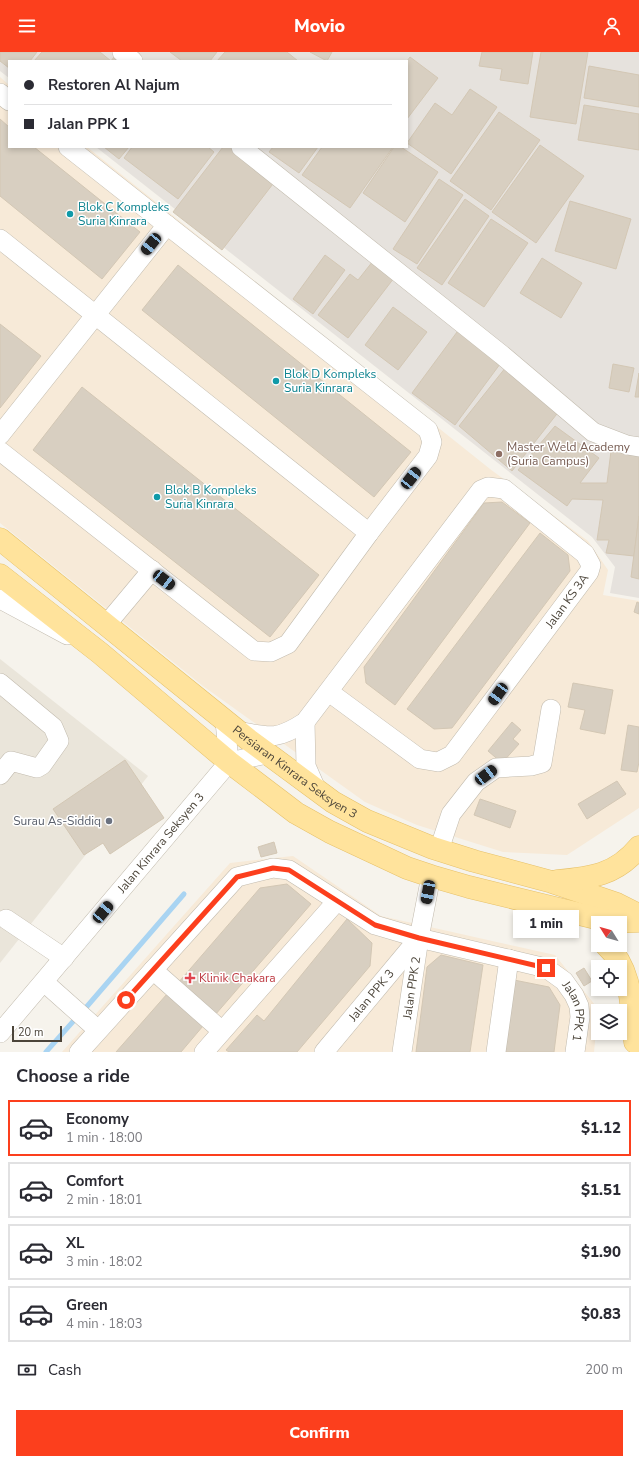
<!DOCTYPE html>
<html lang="en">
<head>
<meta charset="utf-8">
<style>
  :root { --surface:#fff; --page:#f2f2f3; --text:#2b2b33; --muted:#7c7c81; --line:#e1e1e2; --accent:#fc3f1d }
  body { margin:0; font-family:"Nunito Sans",sans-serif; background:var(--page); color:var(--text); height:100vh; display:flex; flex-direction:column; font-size:15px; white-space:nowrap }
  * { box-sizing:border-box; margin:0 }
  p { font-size:13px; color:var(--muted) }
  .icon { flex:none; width:22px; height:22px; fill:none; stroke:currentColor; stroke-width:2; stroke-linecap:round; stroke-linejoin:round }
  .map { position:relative; height:1000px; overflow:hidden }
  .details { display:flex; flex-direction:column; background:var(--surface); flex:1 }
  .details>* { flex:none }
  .hud { position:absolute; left:8px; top:8px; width:400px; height:88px; border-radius:0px; box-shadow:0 2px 6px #0003; display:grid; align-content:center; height:88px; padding:0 16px; background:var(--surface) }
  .needle { width:26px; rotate:307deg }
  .controls { position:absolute; left:591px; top:864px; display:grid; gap:8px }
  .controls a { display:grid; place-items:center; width:36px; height:36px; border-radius:0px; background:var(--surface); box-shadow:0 2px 6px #0003; font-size:20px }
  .scale { position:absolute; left:12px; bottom:10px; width:50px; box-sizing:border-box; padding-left:4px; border:2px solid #4b4439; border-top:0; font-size:11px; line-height:14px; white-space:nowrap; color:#4b4439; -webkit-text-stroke:3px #fff; paint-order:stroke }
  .end { position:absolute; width:18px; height:18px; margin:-9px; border:5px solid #fc3f1d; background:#fff; box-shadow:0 0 0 2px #fff }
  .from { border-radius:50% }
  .bubble { position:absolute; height:28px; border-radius:0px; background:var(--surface); box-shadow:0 2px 6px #0003; font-size:13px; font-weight:800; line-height:28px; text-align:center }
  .car { position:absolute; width:12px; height:24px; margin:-12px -6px; border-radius:5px; box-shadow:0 0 3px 1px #0007; background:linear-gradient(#222 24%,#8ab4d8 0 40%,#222 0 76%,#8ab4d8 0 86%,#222 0) }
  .hud b { display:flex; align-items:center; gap:14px; height:38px; font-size:15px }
  .hud b+b { border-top:1px solid var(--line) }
  .hud i { width:10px; height:10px; background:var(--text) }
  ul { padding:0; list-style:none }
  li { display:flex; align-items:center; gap:12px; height:56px; margin:0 8px 6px; padding:0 8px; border:2px solid var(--line); border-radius:0px }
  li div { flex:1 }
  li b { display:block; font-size:15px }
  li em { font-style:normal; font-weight:800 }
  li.on { border-color:var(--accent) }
  li>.icon { width:36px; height:36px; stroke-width:1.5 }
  h2 { padding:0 16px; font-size:18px; line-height:48px }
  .pay { display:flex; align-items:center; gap:10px; height:44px; padding:0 16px; font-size:15px }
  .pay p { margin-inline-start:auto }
  .action { display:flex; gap:8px; margin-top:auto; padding:8px 16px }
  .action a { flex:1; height:46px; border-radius:0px; background:var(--accent); color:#fff; font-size:16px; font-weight:800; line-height:46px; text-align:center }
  header { display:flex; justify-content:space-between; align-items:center; height:52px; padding:0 16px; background:var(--accent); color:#fff; font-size:18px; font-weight:800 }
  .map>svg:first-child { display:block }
  .residential { fill:#eae5da }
  .commercial { fill:#f7ead8 }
  .industrial { fill:#e6e2dd }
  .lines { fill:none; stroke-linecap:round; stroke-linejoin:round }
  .stream { stroke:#a9d4f2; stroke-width:5 }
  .building { fill:#d8cfc1; stroke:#d3c7b4 }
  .minor-casing { stroke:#c2bbae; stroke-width:20 }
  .major-casing { stroke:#e6c16a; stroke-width:23 }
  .minor { stroke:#fff; stroke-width:19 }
  .major { stroke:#ffe39c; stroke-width:22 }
  .route { stroke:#fc3f1d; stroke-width:5 }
  .culture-dot { fill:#0f9aa8; stroke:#fff; stroke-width:1.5 }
  .education-dot { fill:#8d6e63; stroke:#fff; stroke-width:1.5 }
  .worship-dot { fill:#6b7280; stroke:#fff; stroke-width:1.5 }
  .health-dot { fill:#e0444e; stroke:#fff; stroke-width:1.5 }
  .labels { text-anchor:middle; stroke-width:3; stroke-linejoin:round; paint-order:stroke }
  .culture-label { font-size:12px; fill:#0d838f; stroke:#fff; text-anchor:start }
  .education-label { font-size:12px; fill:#785e54; stroke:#fff; text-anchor:start }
  .street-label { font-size:12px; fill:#4b4439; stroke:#fff }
  .worship-label { font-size:12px; fill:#5b616d; stroke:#fff; text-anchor:end }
  .health-label { font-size:12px; fill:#be3a42; stroke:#fff; text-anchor:start }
</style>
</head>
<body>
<header><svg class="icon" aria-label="menu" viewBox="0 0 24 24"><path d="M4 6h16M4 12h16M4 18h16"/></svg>Movio<svg class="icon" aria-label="person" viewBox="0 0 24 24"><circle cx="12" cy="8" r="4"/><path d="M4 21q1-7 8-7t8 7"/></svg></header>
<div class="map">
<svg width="639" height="1000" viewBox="0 0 639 1000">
  <rect width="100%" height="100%" fill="#f6f3ec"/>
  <path class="residential" d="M0,607L148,724L0,911Z"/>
  <g class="commercial">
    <path d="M0,25L9,33V95H87L490,417L588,489L608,518L603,543L639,549V756L567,803L503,800L417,773L365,750L203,634L0,471Z"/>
    <path d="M293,804L381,864L555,903L599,958L598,959L594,1000H62L230,811Z"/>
  </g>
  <path class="industrial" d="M0,0H639V546L610,541L615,515L592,485L96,95H407V9H9V26L0,19Z"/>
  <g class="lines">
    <g class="stream">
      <path d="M83,959L184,842"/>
      <path d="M46,1000L77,965"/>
    </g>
  </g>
  <g class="building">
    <path d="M0,0H37L30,9H9V16L0,9Z"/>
    <path d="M42,0H100L111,9L118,0L129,9H34Z"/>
    <path d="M170,0H217L210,9H182Z"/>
    <path d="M225,0H287L298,9H217Z"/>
    <path d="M310,0H332L327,9Z"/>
    <path d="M482,0H533L528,32L500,28L502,17L479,14Z"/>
    <path d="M541,0H588L576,72L530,65Z"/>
    <path d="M410,5L438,26L407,67V9Z"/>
    <path d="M589,14L639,23V55L584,46Z"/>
    <path d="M470,37L497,55L451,122L407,91L435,51L452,63Z"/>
    <path d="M584,53L639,62V98L578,88Z"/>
    <path d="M499,60L540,88L491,158L450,129Z"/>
    <path d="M0,67L9,75V95H34L140,180L102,227L0,144Z"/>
    <path d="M540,93L584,124L536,191L492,160Z"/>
    <path d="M104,95H129L119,107Z"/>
    <path d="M132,95H208L214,100L178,147L124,106Z"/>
    <path d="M223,95H234L276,128L222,198L173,160Z"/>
    <path d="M273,95H318L299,121L269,100Z"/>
    <path d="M322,95H393L350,156L302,123Z"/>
    <path d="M394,95H401L438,120L405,170L363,141Z"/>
    <path d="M439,127L463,143L417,212L393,197Z"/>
    <path d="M465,147L489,164L442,233L417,216Z"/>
    <path d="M570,149L631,167L616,217L555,199Z"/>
    <path d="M491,167L528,191L484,255L448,231Z"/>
    <path d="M325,203L345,218L313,262L293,247Z"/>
    <path d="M542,206L582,231L561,266L520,241Z"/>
    <path d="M373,209L394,226L348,286L318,263L350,222L358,228Z"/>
    <path d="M178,213L411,400L374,445L142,258Z"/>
    <path d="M393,255L427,280L398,318L365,293Z"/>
    <path d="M0,272L41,304L0,356Z"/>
    <path d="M460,276L503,308L455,373L412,341Z"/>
    <path d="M613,312L634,316L629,340L609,336Z"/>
    <path d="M506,315L560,358L512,419L459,374Z"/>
    <path d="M639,321V345H635Z"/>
    <path d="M82,335L319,523L270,585L33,398Z"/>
    <path d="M555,374L599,406L580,431H607L611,399L639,403V464L634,504L606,501L609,488H597L603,448L572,447L567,454L518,418Z"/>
    <path d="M502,450L530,471L395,653L366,631L364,615L484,451Z"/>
    <path d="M639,464V527L631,525Z"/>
    <path d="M540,481L568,503L570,519L452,676L434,677L407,657Z"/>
    <path d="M637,550L639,551V562L634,560Z"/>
    <path d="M573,631L613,638L605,682L580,677L585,658L568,655Z"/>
    <path d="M512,670L521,678L513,687L519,692L502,711L488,699Z"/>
    <path d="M628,673L639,675V710L637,720L621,718Z"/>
    <path d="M125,708L164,766L110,802L103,791L84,803L53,757Z"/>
    <path d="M617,729L626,742L587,767L578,752Z"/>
    <path d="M480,747L516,759L510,776L474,763Z"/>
    <path d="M274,790L277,801L261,805L258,795Z"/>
    <path d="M287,832L311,852L215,963L178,931L260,836Z"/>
    <path d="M347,867L372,891L370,914L297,1000H229L226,998L257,963L264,969Z"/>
    <path d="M441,903L483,913L470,1000H416L427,915Z"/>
    <path d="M584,916L592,929L584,934L576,921Z"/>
    <path d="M509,927L549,935L560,953L554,1000H500Z"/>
    <path d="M167,942L203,974L181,1000H116Z"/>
  </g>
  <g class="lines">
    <g class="minor-casing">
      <g id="minor">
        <path d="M122,0L133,9"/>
        <path d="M0,41L9,49"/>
        <path d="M68,95L167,173"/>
        <path d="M241,95L502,303L593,380L627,393L639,395"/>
        <path d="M0,187L369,481"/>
        <path d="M0,383L167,173L428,378L432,390L428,404L369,481L288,592L271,600L254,599L0,399"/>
        <path d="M0,547L67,583"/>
        <path d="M106,573L152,518"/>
        <path d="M0,631L53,675L59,689L42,713L37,716L11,709L0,723"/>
        <path d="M225,669L229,710"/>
        <path d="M305,670L306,714L317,739"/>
        <path d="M237,679C269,685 276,689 305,670L481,438L488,435L504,437L585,502L591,513L589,520L452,703L438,710L420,707L329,640"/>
        <path d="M229,710L267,702"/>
        <path d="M439,798L451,762L476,730L496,716L531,714L542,711L551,657"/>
        <path d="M6,867L64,906"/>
        <path d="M153,918L222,979"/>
        <path d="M44,930L98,978"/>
        <path id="s1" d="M0,981L229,710"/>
        <path id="s2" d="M79,1000L237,825L273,816L289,818L375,873L419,886L546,916L564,929L574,943L579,954L580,965L575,1000"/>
        <path d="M204,1000L337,849"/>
        <path id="s3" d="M324,1000L419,886"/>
        <path id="s4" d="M402,1000L419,886L431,824"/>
        <path d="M496,1000L509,907"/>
      </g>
    </g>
    <g class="major-casing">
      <g id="major">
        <path id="s5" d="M0,487L249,688L333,750L367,769L433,796L474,809L552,830L617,852L639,863"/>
        <path d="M0,523L100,601L229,710L296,761L330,780L407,816L431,824L469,835L612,870L639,869"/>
        <path d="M557,829C591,826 616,823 639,795"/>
        <path d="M606,893C633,918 631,956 635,990"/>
      </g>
    </g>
    <use href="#minor" class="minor"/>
    <use href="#major" class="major"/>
  </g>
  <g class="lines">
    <path class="route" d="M126,948L237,825L273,816L289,818L375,873L419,886L546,916"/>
  </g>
  <g class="culture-dot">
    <circle cx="70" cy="162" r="4"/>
    <circle cx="276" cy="329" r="4"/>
    <circle cx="157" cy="445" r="4"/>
  </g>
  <circle class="education-dot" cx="499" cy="402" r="4"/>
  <circle class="worship-dot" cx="109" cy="769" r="4"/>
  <path class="health-dot" d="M188 920h4v4h4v4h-4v4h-4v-4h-4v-4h4z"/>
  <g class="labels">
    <g class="culture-label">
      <text x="78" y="159">Blok C Kompleks<tspan x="78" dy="14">Suria Kinrara</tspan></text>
      <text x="284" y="326">Blok D Kompleks<tspan x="284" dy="14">Suria Kinrara</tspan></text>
      <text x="165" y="442">Blok B Kompleks<tspan x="165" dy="14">Suria Kinrara</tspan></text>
    </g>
    <g class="education-label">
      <text x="507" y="399">Master Weld Academy<tspan x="507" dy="14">(Suria Campus)</tspan></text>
    </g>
    <g class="street-label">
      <text transform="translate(567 549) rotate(-54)" y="4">Jalan KS 3A</text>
      <text dy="4" stroke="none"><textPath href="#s5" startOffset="376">Persiaran Kinrara Seksyen 3</textPath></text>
      <text dy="4" stroke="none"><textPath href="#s1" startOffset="249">Jalan Kinrara Seksyen 3</textPath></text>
      <text dy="4" stroke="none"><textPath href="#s4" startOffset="65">Jalan PPK 2</textPath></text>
      <text dy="4" stroke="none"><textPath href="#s3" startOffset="74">Jalan PPK 3</textPath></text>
      <text dy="4" stroke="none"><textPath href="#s2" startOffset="623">Jalan PPK 1</textPath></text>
    </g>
    <g class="worship-label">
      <text x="101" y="773">Surau As-Siddiq</text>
    </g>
    <g class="health-label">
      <text x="199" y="930">Klinik Chakara</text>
    </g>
  </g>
</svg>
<div class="controls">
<a><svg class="needle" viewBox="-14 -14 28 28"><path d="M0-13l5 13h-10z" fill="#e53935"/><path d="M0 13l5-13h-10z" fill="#7c7c81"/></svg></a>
<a><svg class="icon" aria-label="locate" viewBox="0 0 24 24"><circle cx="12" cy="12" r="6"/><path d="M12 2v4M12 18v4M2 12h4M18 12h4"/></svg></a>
<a><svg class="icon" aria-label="layers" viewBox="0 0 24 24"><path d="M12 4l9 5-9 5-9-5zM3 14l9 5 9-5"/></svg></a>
</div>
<div class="scale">20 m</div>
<i class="end from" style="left:126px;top:948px"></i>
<i class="end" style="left:546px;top:916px"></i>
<div class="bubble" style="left:513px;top:858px;width:66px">1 min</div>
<i class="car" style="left:151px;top:192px;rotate:219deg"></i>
<i class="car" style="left:411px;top:426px;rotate:38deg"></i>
<i class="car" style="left:164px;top:528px;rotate:128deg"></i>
<i class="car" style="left:498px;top:642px;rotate:216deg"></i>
<i class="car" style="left:486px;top:723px;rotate:53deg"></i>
<i class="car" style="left:428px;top:840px;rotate:191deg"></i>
<i class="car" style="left:103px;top:860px;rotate:40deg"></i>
<div class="hud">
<b><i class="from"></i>Restoren Al Najum</b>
<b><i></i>Jalan PPK 1</b>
</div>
</div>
<section class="details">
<h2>Choose a ride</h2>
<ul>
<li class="on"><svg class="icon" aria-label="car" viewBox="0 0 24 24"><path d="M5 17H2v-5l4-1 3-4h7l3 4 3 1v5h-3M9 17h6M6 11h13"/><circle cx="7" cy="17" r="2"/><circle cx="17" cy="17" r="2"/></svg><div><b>Economy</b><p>1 min · 18:00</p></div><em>$1.12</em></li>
<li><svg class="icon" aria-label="car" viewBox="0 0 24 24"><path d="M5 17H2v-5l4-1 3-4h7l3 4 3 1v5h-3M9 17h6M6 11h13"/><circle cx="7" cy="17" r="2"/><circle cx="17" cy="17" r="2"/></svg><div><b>Comfort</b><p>2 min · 18:01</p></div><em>$1.51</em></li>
<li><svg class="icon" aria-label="car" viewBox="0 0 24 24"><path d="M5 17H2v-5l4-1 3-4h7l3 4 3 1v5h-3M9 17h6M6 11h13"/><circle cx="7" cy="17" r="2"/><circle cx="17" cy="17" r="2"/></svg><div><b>XL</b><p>3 min · 18:02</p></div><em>$1.90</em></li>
<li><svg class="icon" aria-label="car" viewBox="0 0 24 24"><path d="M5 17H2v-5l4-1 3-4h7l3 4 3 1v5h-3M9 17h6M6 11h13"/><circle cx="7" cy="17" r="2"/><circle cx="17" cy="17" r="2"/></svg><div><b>Green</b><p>4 min · 18:03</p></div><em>$0.83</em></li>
</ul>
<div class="pay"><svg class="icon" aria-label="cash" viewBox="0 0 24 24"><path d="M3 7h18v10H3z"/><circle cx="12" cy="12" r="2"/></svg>Cash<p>200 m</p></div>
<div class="action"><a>Confirm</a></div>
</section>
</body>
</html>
